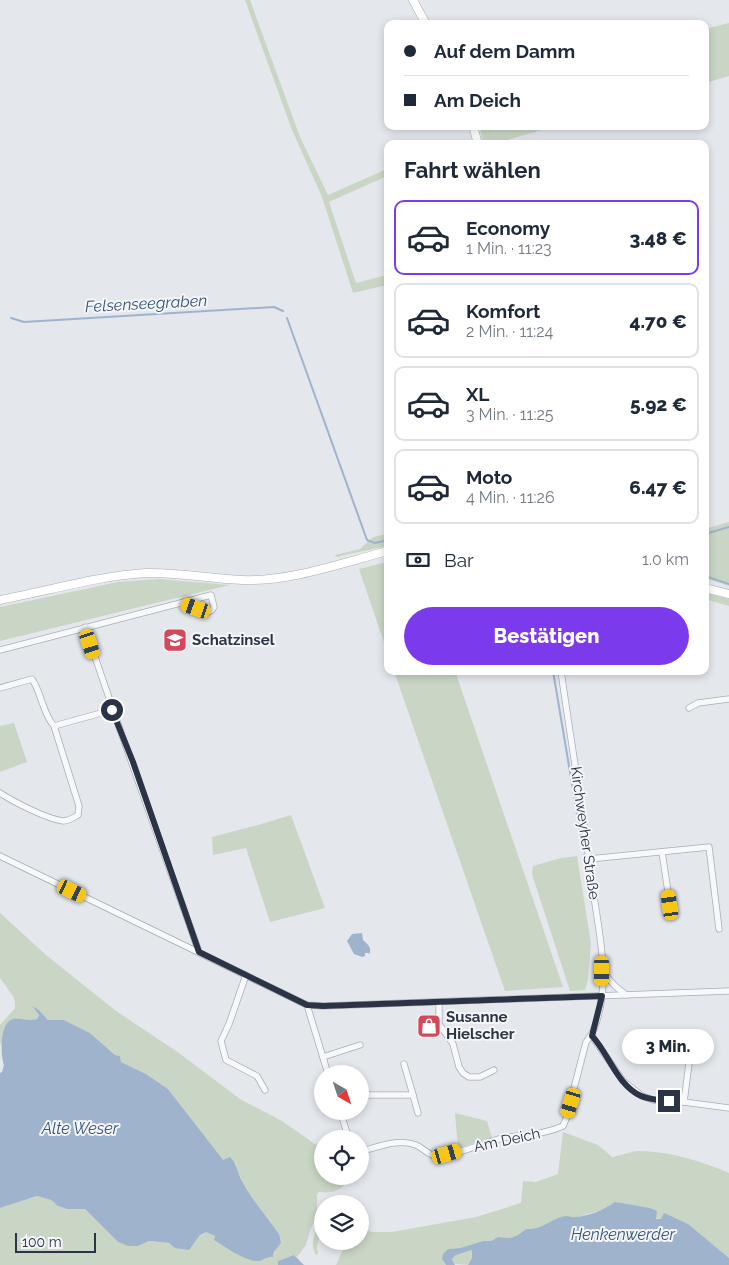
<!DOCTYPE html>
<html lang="de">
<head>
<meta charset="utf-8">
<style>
  :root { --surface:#fff; --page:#f6f6f7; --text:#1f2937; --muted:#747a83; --line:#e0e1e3; --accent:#7c3aed }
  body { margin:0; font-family:Raleway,sans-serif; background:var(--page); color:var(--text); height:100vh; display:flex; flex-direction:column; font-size:19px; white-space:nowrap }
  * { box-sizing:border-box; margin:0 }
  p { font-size:16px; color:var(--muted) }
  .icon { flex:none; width:28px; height:28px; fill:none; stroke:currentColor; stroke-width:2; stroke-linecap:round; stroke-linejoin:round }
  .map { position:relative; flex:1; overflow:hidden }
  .sheet { position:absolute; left:384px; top:140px; width:325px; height:535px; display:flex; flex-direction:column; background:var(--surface); border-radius:10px; box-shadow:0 2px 8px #0003 }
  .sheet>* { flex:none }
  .top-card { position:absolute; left:384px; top:20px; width:325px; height:110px; border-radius:10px; box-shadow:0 2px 8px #0003; display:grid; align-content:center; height:110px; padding:0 20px; background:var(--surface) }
  .needle { width:32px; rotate:141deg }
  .tools { position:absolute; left:314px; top:1065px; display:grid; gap:10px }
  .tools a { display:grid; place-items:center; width:55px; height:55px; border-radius:50%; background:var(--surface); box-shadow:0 2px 8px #0003; font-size:25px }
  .scale { position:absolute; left:15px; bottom:12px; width:81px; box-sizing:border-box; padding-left:5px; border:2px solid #2b3445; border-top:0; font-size:14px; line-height:18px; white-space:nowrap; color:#2b3445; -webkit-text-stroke:4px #f4f6f9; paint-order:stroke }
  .end { position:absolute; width:22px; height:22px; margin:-11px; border:6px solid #2b3445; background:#fff; box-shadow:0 0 0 2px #fff }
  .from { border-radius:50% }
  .bubble { position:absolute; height:35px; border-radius:18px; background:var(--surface); box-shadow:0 2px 8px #0003; font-size:16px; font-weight:800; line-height:35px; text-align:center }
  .car { position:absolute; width:15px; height:30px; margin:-15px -8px; border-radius:6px; box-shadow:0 0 4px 1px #0007; background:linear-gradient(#f5c518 24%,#345 0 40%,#f5c518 0 76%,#345 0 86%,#f5c518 0) }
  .top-card b { display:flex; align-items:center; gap:18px; height:48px; font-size:19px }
  .top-card b+b { border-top:1px solid var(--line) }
  .top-card i { width:12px; height:12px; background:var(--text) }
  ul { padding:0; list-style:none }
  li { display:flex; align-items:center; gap:15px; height:75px; margin:0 10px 8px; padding:0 10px; border:2px solid var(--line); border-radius:10px }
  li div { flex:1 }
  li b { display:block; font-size:19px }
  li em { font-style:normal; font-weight:800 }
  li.active { border-color:var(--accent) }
  li>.icon { width:45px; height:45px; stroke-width:1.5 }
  h2 { padding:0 20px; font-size:22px; line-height:60px }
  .pay { display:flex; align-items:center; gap:12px; height:55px; padding:0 20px; font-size:19px }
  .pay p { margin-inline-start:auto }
  .action { display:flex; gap:10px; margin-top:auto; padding:10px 20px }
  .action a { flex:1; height:58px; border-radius:30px; background:var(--accent); color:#fff; font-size:20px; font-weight:800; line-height:58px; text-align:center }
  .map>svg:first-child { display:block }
  .green { fill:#c9d6c5 }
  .water { fill:#9fb4cc }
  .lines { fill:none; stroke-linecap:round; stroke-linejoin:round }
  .stream { stroke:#9fb4cc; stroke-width:2 }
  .street-casing { stroke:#a9aeb7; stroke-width:7 }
  .secondary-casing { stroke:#a9aeb7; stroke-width:9 }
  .street { stroke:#f7f8fa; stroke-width:5.5 }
  .secondary { stroke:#fff; stroke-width:8 }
  .route { stroke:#2b3445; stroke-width:6 }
  .labels { text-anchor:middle; stroke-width:4; stroke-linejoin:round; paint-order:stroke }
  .poi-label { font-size:15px; font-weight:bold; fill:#2b3445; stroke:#f4f6f9; text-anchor:start }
  .street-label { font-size:15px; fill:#2b3445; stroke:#f4f6f9 }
  .water-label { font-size:16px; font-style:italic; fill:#34527a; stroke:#f4f6f9 }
</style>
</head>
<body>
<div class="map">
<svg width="729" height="1265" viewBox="0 0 729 1265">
  <rect width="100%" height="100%" fill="#e4e7ec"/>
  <g class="green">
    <path d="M245,0H250L300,137L328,195L387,169V176L329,202L356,283L387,275V285L353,293L322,197L292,130Z"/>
    <path d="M729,23V76L705,83V29Z"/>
    <path d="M479,126H555L494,144H484Z"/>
    <path d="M729,522V586L705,578V529Z"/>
    <path d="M387,534V546L336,557L335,555L360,549L373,537Z"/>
    <path d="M387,562H388L387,651L359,569Z"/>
    <path d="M159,579L230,585L0,641V607L118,582Z"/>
    <path d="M705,591L729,597V606L705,599Z"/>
    <path d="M394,671H455L563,987L505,991Z"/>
    <path d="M14,723L27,762L0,772V726Z"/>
    <path d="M291,815L325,908L270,922L246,848L213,855L212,837L258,825Z"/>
    <path d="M577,856L591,944L588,980L585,990L570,991L532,874L533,866L561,858Z"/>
    <path d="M0,913L46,955L116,1011L179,1053L240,1099L282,1121L322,1149V1176H350C343,1190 334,1194 319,1192L317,1194V1216L311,1228L306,1245L297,1257L294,1255L278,1261V1265H0V1208L37,1196L51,1200L58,1206L67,1209H85L118,1242L138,1246L149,1241L192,1246L200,1235L206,1232L215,1236L214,1240L264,1260L269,1256H274L279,1234C266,1216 239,1185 236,1163L223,1161L168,1089L146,1074L121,1062L120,1056L115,1055L90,1033L64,1020H48L39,1010L33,1008L39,1015L37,1019L31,1021L16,1018L0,1045V1025L15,1008V1002L13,996L0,978Z"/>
    <path d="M455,1113L487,1121L492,1138L458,1148Z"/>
    <path d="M563,1132L598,1145L612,1157C618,1156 633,1151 638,1151C669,1151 701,1161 729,1173V1258L687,1224L605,1209L574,1218L555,1220L536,1229H526L518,1235L510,1238L498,1237L491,1241H483L460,1248L448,1249L442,1259L446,1265H336L344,1247L336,1241H360V1229L372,1232H392L476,1217L521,1203L523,1181L536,1182L558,1174Z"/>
    <path d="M322,1221V1233L318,1241L317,1247L318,1254L316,1255C309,1243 315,1231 322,1221Z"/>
    <path d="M472,1250V1258L468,1265L455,1264L452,1259L456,1255Z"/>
  </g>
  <g class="water">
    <path d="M362,933L363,940C367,944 373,948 369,954L368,953H365V956L362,957L354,954L347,941L352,934Z"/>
    <path d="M32,1006L39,1010L48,1020H64L90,1033L115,1055L120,1056L121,1062L146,1074L168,1089L223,1160L230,1157C238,1165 237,1172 242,1181C252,1200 267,1217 279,1234L281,1243L274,1252L273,1257C267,1256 264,1261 258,1261C246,1262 224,1246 214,1240L215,1236L206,1232L200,1235L189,1250L175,1248L169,1243L149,1241L138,1246H128L118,1242L85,1209H67L58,1206L51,1200L37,1196L0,1208V1073L2,1072L4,1065C0,1054 0,1022 13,1019C21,1017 28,1022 37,1019L39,1015Z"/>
    <path d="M615,1202L650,1208L657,1211L656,1219H661L664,1213L688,1224L729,1258V1265H468L472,1258V1250L456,1255L452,1259L455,1265H446L442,1259L443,1254L448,1249L460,1248L483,1241H491L498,1237L510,1238L518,1235L526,1229C544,1230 552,1217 567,1216C570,1216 572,1218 575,1217C589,1216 604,1210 615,1202Z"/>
    <path d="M294,1255L304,1265H278V1261Z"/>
  </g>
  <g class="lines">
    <g class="stream">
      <path d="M11,318L24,322L274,307L283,311"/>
      <path d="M287,318L367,540L375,543L388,540"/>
      <path d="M705,534L729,527"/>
      <path d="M705,576L729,584"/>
      <path d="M553,671L583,849"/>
      <path d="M584,855L586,873"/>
    </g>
    <g class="street-casing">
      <g id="street">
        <path d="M85,627C121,736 161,844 199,952"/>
        <path d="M0,650L211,595L214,607L212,610L208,612L183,603"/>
        <path d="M0,688L32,679C42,694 42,712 54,726L79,806L78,815C73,818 69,821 63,821C47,819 14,802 0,793"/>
        <path d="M689,708L698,703L729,699"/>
        <path d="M54,726L112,710"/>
        <path d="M662,852L670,905"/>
        <path d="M0,856L307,1005L323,1006L729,991"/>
        <path d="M589,859L709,847L719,929"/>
        <path d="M603,972L615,986L626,995"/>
        <path d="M246,975L229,1024L221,1041L226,1060L257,1076L265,1090"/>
        <path d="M439,1003V1024L453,1044L459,1067L463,1073L469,1077H480L494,1070"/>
        <path d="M307,1005L328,1074"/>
        <path d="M592,1036L623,1081L642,1096L653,1100L684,1102L729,1108"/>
        <path d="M323,1057L360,1045"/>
        <path d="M404,1064L413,1095"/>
        <path d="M360,1095H413L418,1113"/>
        <path d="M684,1102L691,1048L700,1041"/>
        <path d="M340,1111L349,1139"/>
        <path d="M360,1152C377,1147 398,1138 416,1145C423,1148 428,1155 436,1156C455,1156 483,1143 503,1138C523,1134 544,1135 563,1126L566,1119L586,1042C596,1031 600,1011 602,996C606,959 597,920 592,883C583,812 571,742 561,671"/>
      </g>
    </g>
    <g class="secondary-casing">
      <g id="secondary">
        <path d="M413,0L426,24"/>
        <path d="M473,126L478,144"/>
        <path d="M705,588L729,594"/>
        <path d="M0,600C48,591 97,576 146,573C179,572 210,579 242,580C290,582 341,563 388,551"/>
      </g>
    </g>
    <use href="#street" class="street"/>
    <use href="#secondary" class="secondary"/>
  </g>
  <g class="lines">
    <path class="route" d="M112,710L133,762L199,952L307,1005L323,1006L602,996L592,1036C609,1054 617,1085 641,1096C650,1100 660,1100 669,1101"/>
  </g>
  <defs>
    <g id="school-square" transform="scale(1.25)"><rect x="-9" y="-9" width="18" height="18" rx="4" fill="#d1495b" stroke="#f4f6f9"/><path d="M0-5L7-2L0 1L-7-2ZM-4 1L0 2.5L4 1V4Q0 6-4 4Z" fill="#fff"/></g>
    <g id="shop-square" transform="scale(1.25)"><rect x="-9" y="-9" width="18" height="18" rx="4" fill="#d1495b" stroke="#f4f6f9"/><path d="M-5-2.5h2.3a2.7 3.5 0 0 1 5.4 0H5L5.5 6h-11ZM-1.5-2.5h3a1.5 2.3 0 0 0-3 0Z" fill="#fff"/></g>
  </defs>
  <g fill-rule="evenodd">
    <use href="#school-square" x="175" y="640"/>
    <use href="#shop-square" x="429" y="1026"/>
  </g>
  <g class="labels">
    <g class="poi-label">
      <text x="192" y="645">Schatzinsel</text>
      <text x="446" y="1022">Susanne<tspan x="446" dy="17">Hielscher</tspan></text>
    </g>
    <g class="street-label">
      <text transform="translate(585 833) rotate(82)" y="5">Kirchweyher Straße</text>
      <text transform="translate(507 1140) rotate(-12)" y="5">Am Deich</text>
    </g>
    <g class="water-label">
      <text transform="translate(146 303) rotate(-3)" y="6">Felsenseegraben</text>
      <text x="80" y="1134">Alte Weser</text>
      <text x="623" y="1240">Henkenwerder</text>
    </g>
  </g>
</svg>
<div class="tools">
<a><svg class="needle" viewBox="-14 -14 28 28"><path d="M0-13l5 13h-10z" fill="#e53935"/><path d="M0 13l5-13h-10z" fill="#747a83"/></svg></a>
<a><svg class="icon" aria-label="locate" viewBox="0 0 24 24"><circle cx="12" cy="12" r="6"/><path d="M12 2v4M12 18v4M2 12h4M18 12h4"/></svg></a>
<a><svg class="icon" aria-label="layers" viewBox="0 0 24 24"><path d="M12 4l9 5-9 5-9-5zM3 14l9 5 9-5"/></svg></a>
</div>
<div class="scale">100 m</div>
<i class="end from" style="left:112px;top:710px"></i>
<i class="end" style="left:669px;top:1101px"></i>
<div class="bubble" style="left:622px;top:1029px;width:92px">3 Min.</div>
<i class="car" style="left:196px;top:608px;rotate:289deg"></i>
<i class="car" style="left:90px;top:644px;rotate:162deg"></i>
<i class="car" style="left:72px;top:891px;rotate:116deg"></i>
<i class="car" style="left:670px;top:905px;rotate:352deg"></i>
<i class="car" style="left:602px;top:971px;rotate:180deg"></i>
<i class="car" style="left:571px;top:1103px;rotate:197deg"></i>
<i class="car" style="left:447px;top:1154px;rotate:74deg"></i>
<div class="top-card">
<b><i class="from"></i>Auf dem Damm</b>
<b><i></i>Am Deich</b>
</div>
<section class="sheet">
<h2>Fahrt wählen</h2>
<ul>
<li class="active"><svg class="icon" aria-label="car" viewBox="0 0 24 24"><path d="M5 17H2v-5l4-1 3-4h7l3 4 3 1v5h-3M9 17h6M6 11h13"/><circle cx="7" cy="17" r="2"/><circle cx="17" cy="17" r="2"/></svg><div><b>Economy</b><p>1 Min. · 11:23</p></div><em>3.48 €</em></li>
<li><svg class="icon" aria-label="car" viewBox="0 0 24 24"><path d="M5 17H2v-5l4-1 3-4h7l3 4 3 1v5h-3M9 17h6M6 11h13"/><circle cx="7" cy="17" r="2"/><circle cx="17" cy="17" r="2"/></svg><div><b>Komfort</b><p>2 Min. · 11:24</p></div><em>4.70 €</em></li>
<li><svg class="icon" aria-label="car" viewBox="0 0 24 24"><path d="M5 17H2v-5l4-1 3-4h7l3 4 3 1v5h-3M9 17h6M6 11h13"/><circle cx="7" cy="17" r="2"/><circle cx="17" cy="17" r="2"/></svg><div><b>XL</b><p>3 Min. · 11:25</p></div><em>5.92 €</em></li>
<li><svg class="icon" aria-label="car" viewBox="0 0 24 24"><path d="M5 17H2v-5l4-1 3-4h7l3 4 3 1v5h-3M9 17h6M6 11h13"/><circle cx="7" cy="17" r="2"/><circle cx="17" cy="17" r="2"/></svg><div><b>Moto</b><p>4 Min. · 11:26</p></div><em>6.47 €</em></li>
</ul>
<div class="pay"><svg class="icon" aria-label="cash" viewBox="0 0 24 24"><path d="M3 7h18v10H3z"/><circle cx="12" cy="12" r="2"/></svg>Bar<p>1.0 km</p></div>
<div class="action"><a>Bestätigen</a></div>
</section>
</div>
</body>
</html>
